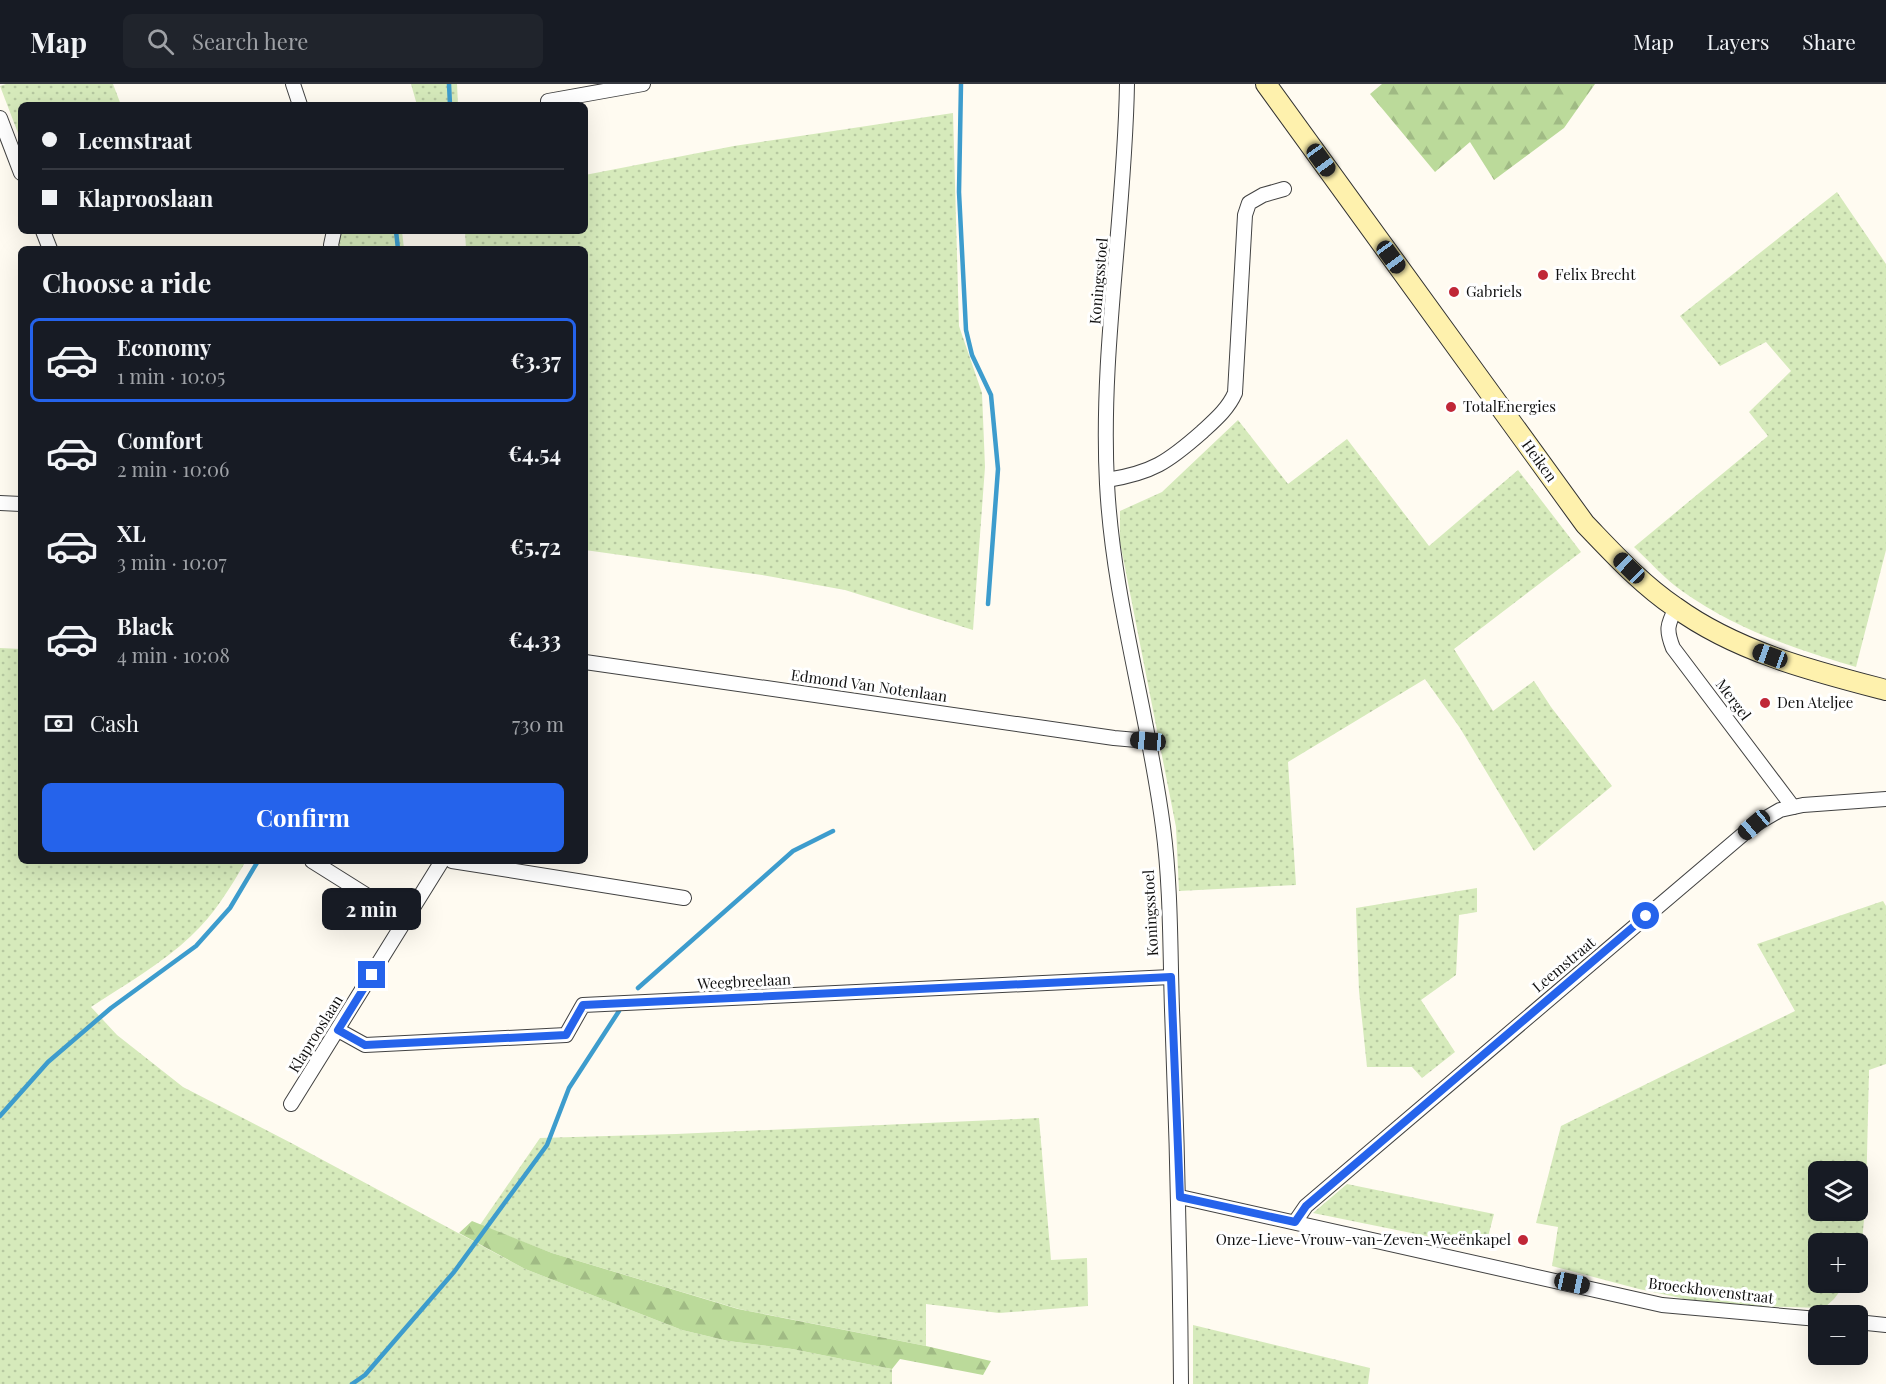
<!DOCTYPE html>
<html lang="en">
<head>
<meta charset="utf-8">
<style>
  :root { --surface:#171b24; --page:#20242c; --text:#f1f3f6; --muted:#9ea1a6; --line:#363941; --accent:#2563eb }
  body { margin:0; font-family:"Playfair Display",serif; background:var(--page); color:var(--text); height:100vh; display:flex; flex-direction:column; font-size:22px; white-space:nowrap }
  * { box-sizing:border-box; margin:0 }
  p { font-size:20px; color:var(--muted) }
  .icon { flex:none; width:33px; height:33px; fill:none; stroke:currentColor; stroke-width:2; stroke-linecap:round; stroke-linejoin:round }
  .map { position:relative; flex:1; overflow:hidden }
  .side { position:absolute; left:18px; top:162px; width:570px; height:618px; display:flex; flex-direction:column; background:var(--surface); border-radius:9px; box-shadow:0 6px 24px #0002 }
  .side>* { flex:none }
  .hud { position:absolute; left:18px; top:18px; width:570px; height:132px; border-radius:9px; box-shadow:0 6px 24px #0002; display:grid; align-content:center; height:132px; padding:0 24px; background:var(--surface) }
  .buttons { position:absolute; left:1808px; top:1077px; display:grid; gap:12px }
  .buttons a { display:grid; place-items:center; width:60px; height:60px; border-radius:9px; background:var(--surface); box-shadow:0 6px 24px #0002; font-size:30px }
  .end { position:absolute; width:27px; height:27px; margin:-14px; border:8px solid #2563eb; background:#fff; box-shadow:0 0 0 3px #fff }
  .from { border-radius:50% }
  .bubble { position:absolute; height:42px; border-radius:9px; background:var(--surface); box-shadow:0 6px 24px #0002; font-size:20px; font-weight:700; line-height:42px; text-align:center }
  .car { position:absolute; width:18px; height:36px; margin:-18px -9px; border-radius:8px; box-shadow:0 0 4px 2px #0007; background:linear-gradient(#222 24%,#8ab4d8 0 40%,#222 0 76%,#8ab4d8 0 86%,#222 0) }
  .hud b { display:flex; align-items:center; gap:21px; height:57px; font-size:22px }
  .hud b+b { border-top:2px solid var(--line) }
  .hud i { width:15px; height:15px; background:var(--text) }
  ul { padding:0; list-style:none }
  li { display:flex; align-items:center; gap:18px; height:84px; margin:0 12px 9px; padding:0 12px; border:3px solid transparent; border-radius:9px }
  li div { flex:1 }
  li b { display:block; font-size:22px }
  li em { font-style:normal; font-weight:700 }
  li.current { border-color:var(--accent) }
  li>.icon { width:54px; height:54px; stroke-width:1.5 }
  h2 { padding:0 24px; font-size:27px; line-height:72px }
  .pay { display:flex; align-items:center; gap:15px; height:66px; padding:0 24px; font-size:22px }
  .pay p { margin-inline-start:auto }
  .cta { display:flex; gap:12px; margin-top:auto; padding:12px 24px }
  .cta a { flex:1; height:69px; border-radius:9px; background:var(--accent); color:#fff; font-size:24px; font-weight:700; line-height:69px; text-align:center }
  header { display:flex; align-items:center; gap:36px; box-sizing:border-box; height:84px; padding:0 30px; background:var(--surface); border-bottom:2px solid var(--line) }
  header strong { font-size:28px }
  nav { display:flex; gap:33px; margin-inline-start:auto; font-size:21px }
  .search { width:420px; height:54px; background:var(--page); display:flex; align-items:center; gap:15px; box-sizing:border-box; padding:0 21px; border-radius:9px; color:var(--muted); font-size:22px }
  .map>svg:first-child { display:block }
  .grass { fill:url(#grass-dots); fill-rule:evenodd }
  .forest { fill:url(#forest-firs) }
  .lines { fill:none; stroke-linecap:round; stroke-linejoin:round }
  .stream { stroke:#3d9ccd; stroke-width:4.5 }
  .minor-casing { stroke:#424242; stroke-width:16 }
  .secondary-casing { stroke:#313131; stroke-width:22 }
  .minor { stroke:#fff; stroke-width:14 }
  .secondary { stroke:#fef1ad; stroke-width:20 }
  .route { stroke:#2563eb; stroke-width:8 }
  .poi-dot { fill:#c02737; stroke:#fff; stroke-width:2 }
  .labels { text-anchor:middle; stroke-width:6; stroke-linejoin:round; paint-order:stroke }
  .poi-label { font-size:15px; fill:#0f0f0f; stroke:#fff; text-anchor:start }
  .street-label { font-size:15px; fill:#0f0f0f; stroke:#fff }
</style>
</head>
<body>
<header>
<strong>Map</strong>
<div class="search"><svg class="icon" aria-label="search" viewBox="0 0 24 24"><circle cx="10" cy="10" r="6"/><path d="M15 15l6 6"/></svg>Search here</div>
<nav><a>Map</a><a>Layers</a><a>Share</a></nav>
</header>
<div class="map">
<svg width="1886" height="1300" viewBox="0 0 1886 1300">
  <defs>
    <pattern id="grass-dots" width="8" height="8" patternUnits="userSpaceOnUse" patternTransform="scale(1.5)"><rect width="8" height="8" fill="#d6eabb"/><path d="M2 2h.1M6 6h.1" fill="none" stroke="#b6c8a0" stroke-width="1.8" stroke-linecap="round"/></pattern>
    <pattern id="forest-firs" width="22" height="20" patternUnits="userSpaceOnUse" patternTransform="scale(1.5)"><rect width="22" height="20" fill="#bbda9a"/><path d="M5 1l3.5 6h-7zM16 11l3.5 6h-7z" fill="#a0ba84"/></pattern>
  </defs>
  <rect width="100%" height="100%" fill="#fffbf1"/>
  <g class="grass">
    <path d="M6,0H113L121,21H21V57L0,2Z"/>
    <path d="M411,0H457L458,21H417Z"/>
    <path d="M953,29L959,242L982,309L985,383L973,546L845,506L762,491L585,466V165H466L465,147H585V91L734,62Z"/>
    <path d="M1837,108L1886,180V466L1856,583C1794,565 1736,545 1682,507C1665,495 1650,478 1634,463L1768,352L1749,328L1791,287L1766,258L1720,282L1680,232Z"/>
    <path d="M340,147H402L404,165H338Z"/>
    <path d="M1238,336L1288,400L1347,355L1429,462L1518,386L1581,468L1454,565L1493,627L1534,597L1551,623L1612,702L1534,767L1460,644L1425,595L1288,678L1296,801L1179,807L1176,743L1120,458V427L1162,408Z"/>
    <path d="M0,564L21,565V777H246C230,804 214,831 191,852C163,879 123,902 91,923L117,951L183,1003L295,1061L525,1185L682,1246L728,1257L792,1265L892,1285V1300H0Z"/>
    <path d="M1477,804V828L1459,831L1456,891L1421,916L1455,968L1422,994L1412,983H1367L1359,907L1356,824Z"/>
    <path d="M1883,817L1886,822V980L1869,986L1866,1115L1862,1157L1857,1170V1160H1818V1198L1846,1199L1834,1215L1824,1224L1713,1221L1639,1205L1552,1182L1558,1143L1536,1139L1561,1042L1795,927L1757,860ZM1818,1088H1857V1126H1818Z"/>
    <path d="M1039,1034L1051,1176L1087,1174L1088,1222L999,1229L926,1220V1262L739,1225L552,1169L480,1141L540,1054L676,1050Z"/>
    <path d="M1347,1100L1494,1130L1485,1164L1313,1129Z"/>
    <path d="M1193,1241L1370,1284L1368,1300H1193Z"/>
  </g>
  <g class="forest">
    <path d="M1382,0H1595L1564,44L1494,96L1470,58L1435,88L1370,10Z"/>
    <path d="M472,1137L552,1169L738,1225L926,1262L991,1277L983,1291L900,1275L892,1285L792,1265L728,1257L682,1246L525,1185L459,1149Z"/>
  </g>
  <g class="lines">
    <g class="stream">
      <path d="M449,0L450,21"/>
      <path d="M961,0L959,108L966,246L972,271L991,311L998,385L988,520"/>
      <path d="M396,147L398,165"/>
      <path d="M638,904L793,767L833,747"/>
      <path d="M0,1032L48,978L111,924L196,862L230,824L258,777"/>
      <path d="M352,1300L365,1291L454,1188L547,1061L569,1004L619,927"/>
    </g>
    <g class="minor-casing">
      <g id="minor">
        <path d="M293,0L300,21"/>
        <path d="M1127,0C1125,133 1100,267 1107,400C1113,516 1148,627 1163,743C1171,803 1170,865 1172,926C1177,1051 1180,1175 1181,1300"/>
        <path d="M548,17L643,0"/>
        <path d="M0,34L21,89"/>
        <path d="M43,147L50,165"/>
        <path d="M332,165L331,161L334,147"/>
        <path d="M1107,396C1152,389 1168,378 1202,348C1215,336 1228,325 1235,309L1245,131L1249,119L1263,111L1284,105"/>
        <path d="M0,419L21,420"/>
        <path d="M1676,524C1667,541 1666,546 1673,564L1793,723"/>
        <path d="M585,578L1114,654L1148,657"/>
        <path d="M312,777L406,836"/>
        <path d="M452,777L684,814"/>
        <path d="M338,946L365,961L566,951L583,921L1171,893"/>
        <path d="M291,1020L442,777"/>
        <path d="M1180,1113L1662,1221L1818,1235"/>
        <path d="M1295,1138L1306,1122L1754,741L1780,726L1803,721L1886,715"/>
        <path d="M1857,1238L1886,1241"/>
      </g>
    </g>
    <g class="secondary-casing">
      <path id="secondary" d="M1266,0L1585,440C1613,469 1641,500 1675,523C1737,568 1813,587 1886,606"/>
    </g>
    <use href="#minor" class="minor"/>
    <use href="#secondary" class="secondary"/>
  </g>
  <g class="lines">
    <path class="route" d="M372,891L338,946L365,961L566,951L583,921L1171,893L1180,1113L1295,1138L1306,1122L1646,832"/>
  </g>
  <g class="poi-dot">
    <circle cx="1543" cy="191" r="6"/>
    <circle cx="1454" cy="208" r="6"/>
    <circle cx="1451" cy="323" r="6"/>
    <circle cx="1765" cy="619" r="6"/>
    <circle cx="1523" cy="1156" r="6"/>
  </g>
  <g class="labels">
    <g class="poi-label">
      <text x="1555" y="196">Felix Brecht</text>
      <text x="1466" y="213">Gabriels</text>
      <text x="1463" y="328">TotalEnergies</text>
      <text x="1777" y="624">Den Ateljee</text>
      <text x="1511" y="1161" text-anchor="end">Onze-Lieve-Vrouw-van-Zeven-Weeënkapel</text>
    </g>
    <g class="street-label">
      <text transform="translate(1099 197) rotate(-85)" y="5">Koningsstoel</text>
      <text transform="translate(1539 377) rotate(54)" y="5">Heiken</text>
      <text transform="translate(869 602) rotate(8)" y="5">Edmond Van Notenlaan</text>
      <text transform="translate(1733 616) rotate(53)" y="5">Mergel</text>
      <text transform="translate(1151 829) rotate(-93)" y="5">Koningsstoel</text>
      <text transform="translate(1564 881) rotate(-40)" y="5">Leemstraat</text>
      <text transform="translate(744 898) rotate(-3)" y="5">Weegbreelaan</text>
      <text transform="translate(316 950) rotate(-58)" y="5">Klaprooslaan</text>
      <text transform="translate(1711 1207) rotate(7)" y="5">Broeckhovenstraat</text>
    </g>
  </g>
</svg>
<div class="buttons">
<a><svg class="icon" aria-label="layers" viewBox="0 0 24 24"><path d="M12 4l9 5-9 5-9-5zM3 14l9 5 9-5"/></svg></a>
<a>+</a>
<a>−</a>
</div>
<i class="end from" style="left:1646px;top:832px"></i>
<i class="end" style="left:372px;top:891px"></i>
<div class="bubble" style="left:322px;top:804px;width:99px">2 min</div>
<i class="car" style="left:1321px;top:76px;rotate:144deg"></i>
<i class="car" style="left:1391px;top:173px;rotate:144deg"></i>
<i class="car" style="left:1629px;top:484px;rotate:314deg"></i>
<i class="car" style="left:1770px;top:572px;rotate:290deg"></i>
<i class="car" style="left:1148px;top:657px;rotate:275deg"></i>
<i class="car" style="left:1754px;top:741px;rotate:230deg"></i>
<i class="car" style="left:1572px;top:1199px;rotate:102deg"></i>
<div class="hud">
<b><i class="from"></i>Leemstraat</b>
<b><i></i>Klaprooslaan</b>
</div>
<section class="side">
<h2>Choose a ride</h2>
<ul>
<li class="current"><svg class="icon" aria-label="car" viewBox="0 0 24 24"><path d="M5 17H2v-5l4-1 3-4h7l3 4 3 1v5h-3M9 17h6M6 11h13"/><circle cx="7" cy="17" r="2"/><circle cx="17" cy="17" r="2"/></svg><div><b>Economy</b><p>1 min · 10:05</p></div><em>€3.37</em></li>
<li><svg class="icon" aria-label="car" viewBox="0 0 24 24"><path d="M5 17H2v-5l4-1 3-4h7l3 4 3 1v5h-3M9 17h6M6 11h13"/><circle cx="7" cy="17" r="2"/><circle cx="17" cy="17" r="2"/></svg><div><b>Comfort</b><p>2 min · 10:06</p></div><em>€4.54</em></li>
<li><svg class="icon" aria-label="car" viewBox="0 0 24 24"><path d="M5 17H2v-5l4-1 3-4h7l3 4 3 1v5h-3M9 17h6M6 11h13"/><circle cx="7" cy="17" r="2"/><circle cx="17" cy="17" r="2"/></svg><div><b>XL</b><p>3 min · 10:07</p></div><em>€5.72</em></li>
<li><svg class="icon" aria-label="car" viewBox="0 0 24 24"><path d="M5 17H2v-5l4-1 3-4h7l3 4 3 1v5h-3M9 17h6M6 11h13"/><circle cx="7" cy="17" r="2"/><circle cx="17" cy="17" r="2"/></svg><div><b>Black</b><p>4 min · 10:08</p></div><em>€4.33</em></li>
</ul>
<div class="pay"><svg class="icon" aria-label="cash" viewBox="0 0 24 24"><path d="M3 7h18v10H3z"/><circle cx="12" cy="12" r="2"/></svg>Cash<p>730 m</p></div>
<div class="cta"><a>Confirm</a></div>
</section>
</div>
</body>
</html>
